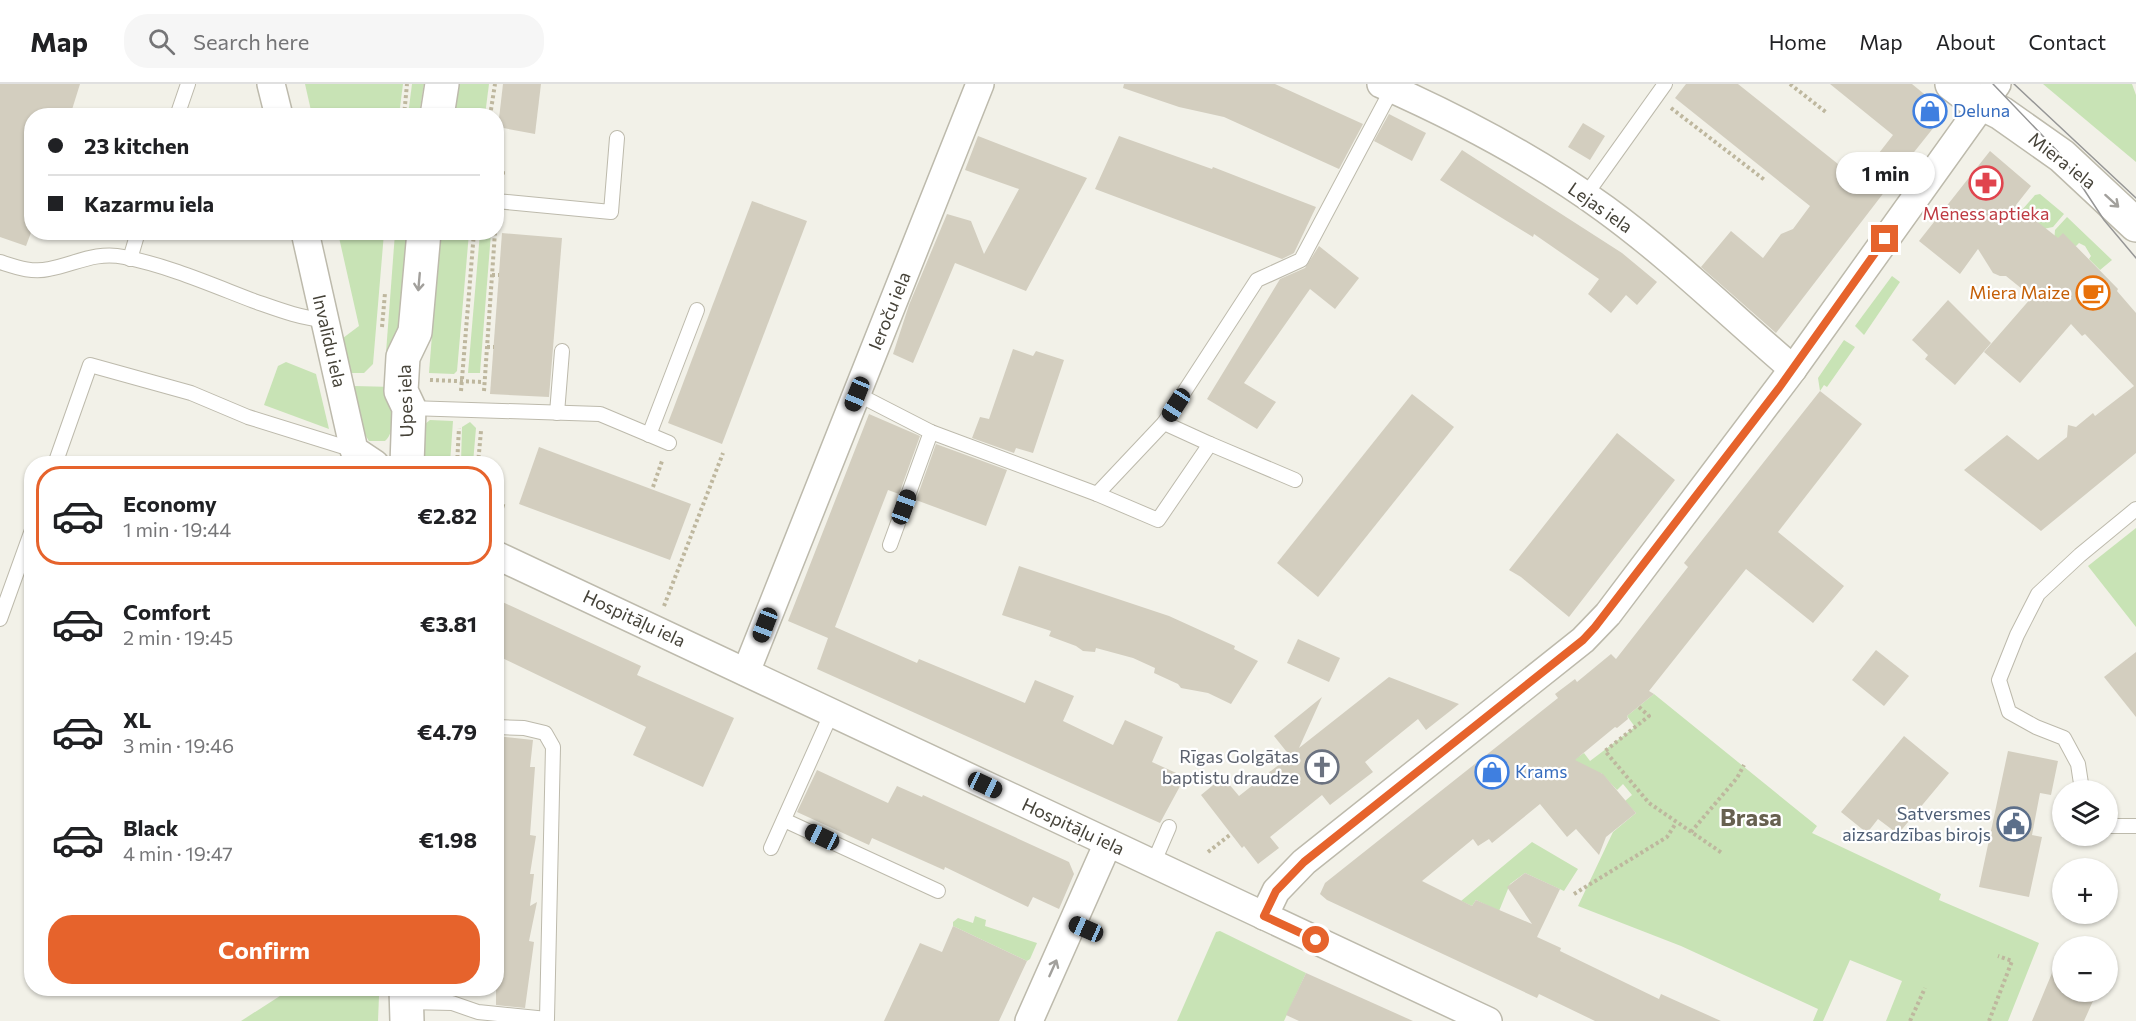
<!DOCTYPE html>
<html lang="en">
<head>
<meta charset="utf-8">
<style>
  :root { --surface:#fff; --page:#f6f6f6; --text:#202124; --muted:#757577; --line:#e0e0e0; --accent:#e6632c }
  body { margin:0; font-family:Commissioner,sans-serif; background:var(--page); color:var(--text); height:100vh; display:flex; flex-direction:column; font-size:22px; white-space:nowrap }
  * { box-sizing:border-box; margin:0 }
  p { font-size:20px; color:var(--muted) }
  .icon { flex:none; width:33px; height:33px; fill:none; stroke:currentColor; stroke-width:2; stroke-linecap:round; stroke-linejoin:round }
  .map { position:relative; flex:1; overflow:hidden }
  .sheet { position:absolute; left:24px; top:372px; width:480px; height:540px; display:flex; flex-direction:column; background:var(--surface); border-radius:24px; box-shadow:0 2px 4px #0004 }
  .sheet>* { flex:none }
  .hud { position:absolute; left:24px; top:24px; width:480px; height:132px; border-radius:24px; box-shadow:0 2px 4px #0004; display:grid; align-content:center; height:132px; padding:0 24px; background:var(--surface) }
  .tools { position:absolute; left:2052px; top:696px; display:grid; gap:12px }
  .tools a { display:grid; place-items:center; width:66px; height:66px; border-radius:50%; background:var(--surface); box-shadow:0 2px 4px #0004; font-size:30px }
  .end { position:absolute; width:27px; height:27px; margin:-14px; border:8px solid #e6632c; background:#fff; box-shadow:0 0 0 3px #fff }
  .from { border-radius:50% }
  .bubble { position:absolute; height:42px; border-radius:21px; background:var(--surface); box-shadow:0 2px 4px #0004; font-size:20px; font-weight:700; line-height:42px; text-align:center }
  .car { position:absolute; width:18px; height:36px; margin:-18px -9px; border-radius:8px; box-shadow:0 0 4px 2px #0007; background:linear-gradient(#222 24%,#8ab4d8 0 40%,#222 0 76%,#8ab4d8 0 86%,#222 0) }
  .hud b { display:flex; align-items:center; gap:21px; height:57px; font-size:22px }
  .hud b+b { border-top:2px solid var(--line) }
  .hud i { width:15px; height:15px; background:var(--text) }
  ul { padding:10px 0 0; list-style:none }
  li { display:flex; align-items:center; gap:18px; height:99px; margin:0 12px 9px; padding:0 12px; border:3px solid transparent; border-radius:24px }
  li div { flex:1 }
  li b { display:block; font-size:22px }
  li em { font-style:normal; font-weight:700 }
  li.selected { border-color:var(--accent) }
  li>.icon { width:54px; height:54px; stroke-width:1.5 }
  .primary-button { display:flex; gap:12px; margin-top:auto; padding:12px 24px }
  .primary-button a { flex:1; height:69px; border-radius:24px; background:var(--accent); color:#fff; font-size:24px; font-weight:700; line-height:69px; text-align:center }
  header { display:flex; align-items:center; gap:36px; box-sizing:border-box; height:84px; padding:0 30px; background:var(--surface); border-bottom:2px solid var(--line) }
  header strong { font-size:28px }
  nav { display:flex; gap:33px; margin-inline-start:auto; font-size:21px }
  .search { width:420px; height:54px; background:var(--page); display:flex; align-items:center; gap:15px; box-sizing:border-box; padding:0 21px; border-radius:24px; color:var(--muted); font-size:22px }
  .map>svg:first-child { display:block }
  .green { fill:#c8e3b5 }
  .building { fill:#d3cebf }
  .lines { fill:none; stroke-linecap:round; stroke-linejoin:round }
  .service-casing { stroke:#bdbaac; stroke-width:16 }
  .minor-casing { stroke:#bdbaac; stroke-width:30 }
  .tertiary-casing { stroke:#bdbaac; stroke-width:36 }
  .path { stroke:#beb79e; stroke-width:4; stroke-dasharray:3 3; stroke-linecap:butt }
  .service { stroke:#fff; stroke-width:14 }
  .minor { stroke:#fff; stroke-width:27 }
  .tertiary { stroke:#fff; stroke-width:33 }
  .tram { stroke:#969696; stroke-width:1.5 }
  .oneway { stroke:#a2a09c }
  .route { stroke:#e6632c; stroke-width:8 }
  .labels { text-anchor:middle; stroke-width:4.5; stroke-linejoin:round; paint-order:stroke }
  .shop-label { font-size:18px; fill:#366cbe; stroke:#fff; text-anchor:start }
  .street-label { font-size:18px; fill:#454238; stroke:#fff }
  .health-label { font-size:18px; fill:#be3a42; stroke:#fff }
  .food-label { font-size:18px; fill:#c56008; stroke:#fff; text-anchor:end }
  .worship-label { font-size:18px; fill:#5b616d; stroke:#fff; text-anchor:end }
  .service-label { font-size:18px; fill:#4e5e75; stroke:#fff; text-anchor:end }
  .district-label { font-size:24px; font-weight:bold; fill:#676150; stroke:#fff }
</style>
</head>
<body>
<header>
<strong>Map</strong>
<div class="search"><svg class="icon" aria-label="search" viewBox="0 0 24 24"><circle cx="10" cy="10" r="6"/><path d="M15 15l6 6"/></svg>Search here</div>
<nav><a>Home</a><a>Map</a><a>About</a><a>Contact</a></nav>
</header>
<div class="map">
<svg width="2136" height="937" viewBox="0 0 2136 937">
  <rect width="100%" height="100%" fill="#f2f1e8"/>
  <g class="green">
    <path d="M305,0H403L399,31H312Z"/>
    <path d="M412,0H424L419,31H408Z"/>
    <path d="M458,0H489L485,31L453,32Z"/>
    <path d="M2043,0H2132L2136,11V78Z"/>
    <path d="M2040,110L2064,130L2053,143L2043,145L2033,135L2021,127L2035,111Z"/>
    <path d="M2067,133L2112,176L2100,186L2089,175L2091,172L2085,162L2079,159L2076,162L2054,159L2055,146Z"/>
    <path d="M338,149H384L373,280L364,289H351L343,254L359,242Z"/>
    <path d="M395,149H407L395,290L389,288L385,282Z"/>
    <path d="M440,149H469L457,287L454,290L429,289Z"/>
    <path d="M480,149H491L480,289H468Z"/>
    <path d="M1892,192L1900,198L1864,251L1855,242Z"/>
    <path d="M1844,256L1855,263L1827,303L1824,301L1820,307L1818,294Z"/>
    <path d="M286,278L316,290L329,345L264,321L278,282Z"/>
    <path d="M354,302L394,303C393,318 397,347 385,357H369L364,349Z"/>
    <path d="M430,336L453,337L450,379H424L425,340Z"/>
    <path d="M470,338L476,344L473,379H461L462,343Z"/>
    <path d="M2136,444V543L2088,482Z"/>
    <path d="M1654,610L1817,742L1812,749L1941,810L1939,816L2039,859L2008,937H1886L1902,897L1850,876L1823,937H1813L1818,925L1681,862L1578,822L1613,748L1636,729L1625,717L1632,711L1623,700L1617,706L1601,689L1579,707L1572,677L1584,669L1590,677L1635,643L1627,632Z"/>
    <path d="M1532,758L1578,785L1564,807L1525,789L1510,800L1499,827L1476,816L1472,822L1461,817Z"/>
    <path d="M975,832L986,836L985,842L1037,859L1030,875L1027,877L953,842V838L958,834L973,839Z"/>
    <path d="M1220,847L1306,889L1284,937H1177L1216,848Z"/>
    <path d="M322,904L373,905L379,912L378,937H241L283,910Z"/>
  </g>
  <g class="building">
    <path d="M0,0H80L70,32H32V146L26,162L0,153Z"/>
    <path d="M503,0H541L535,50L498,43Z"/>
    <path d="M1124,0H1275L1363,40L1339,85L1224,33L1179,23L1123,4Z"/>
    <path d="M1686,0H1738L1858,96L1893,51L1830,0H1912L1946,28L1891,97L1892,98L1776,249L1701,183L1731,147L1763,174L1781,150L1793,145L1810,122L1675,14Z"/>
    <path d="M1389,30L1426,49L1412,77L1374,57Z"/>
    <path d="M1583,39L1605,52L1590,76L1568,63Z"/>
    <path d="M978,52L1087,94L1026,207L955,179L913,279L893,270L909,221L947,130L971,137L984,170L1019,105L965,86Z"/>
    <path d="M1119,52L1212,85L1213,83L1316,123L1294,169L1282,175L1095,105Z"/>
    <path d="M1462,66L1622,169L1657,198L1637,221L1626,211L1611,229L1588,210L1599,195L1534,150L1533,153L1440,96Z"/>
    <path d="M1990,67L2031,102L2016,121L2058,154L2063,149L2118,205L2117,207L2136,229V369L2041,447L1964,386L2007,351L2038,376L2067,353L2068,341L2076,343L2093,329L2095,332L2134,302L2085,250L2082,252L2071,240L2020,299L1984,268L2032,213L2006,192H2000L1993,189L1978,165L1960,190L1919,157Z"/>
    <path d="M752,117L807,137L722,360L668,339Z"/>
    <path d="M502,149L562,154L549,313L490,310Z"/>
    <path d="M1319,162L1359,194L1335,225L1310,205L1244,299L1276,318L1257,345L1207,315L1280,195L1305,184Z"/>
    <path d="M1948,216L1991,259L1955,301L1925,275L1928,271L1912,256Z"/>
    <path d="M1013,265L1033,272L1036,267L1064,276L1033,369L1016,364L1014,369L972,354L980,333L989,335Z"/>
    <path d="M1820,307L1862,340L1778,448L1844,502L1813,539L1746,485L1649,607L1654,610L1627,632L1628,635L1617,644L1615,643L1575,676L1603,690L1636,729L1606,753L1599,771L1576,745L1567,753L1540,720L1492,759L1489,755L1478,762L1473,755L1422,797L1472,822L1476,816L1532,840L1507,803L1525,789L1560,805L1537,853L1561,864L1560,867L1659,915L1661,910L1721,937H1595L1539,910L1537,914L1327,816L1320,810L1325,799L1558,614L1555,610L1575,595L1577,598L1611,570L1616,575L1688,483L1684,479Z"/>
    <path d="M1412,310L1454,343L1318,513L1277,479Z"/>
    <path d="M869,330L920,352L899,410L888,406L835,543L917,579L919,575L1025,619L1035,596L1074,612L1063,637L1113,661L1125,636L1163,653L1152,678L1185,693L1160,739L817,585L828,554L788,537Z"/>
    <path d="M1617,349L1675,396L1569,533L1521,493L1509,486Z"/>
    <path d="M936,360L1007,386L986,442L916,416Z"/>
    <path d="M539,363L691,420L670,476L519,420Z"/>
    <path d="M1019,482L1169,532L1235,562L1234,565L1258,577L1231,620L1208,609L1181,604L1178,600L1154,589L1155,584L1133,574L1096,564L1095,568L1083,567L1076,562L1049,552L1051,547L1002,531Z"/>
    <path d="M496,515L641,582L637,591L734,634L703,703L633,671L646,643L496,571Z"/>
    <path d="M1298,555L1340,574L1329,598L1287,579Z"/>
    <path d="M1876,566L1909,592L1884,622L1852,596Z"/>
    <path d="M2136,568V633L2104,593Z"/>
    <path d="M1389,593L1459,620L1426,646L1418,635L1365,678L1373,688L1330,721L1322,711L1270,753L1279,764L1258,780L1244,762L1242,764L1201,711L1223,693L1239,712L1290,672L1274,652L1322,613L1299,664Z"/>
    <path d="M496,652L533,656L530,683H535L530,751L536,752L530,790H534L530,822L537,818L529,857L534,858L525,924L496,921Z"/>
    <path d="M1904,652L1949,689L1898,750L1878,735L1867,749L1841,728Z"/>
    <path d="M2008,667L2058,677L2051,711L2040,709L2032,751L2042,753L2029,813L1979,803Z"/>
    <path d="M817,686L888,719L897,702L922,713L923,711L1069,778L1074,790L1059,825L1033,813L1028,823L945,783L944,786L872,754L869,761L797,728Z"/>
    <path d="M953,842L1027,877L999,937H884L920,859L942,868Z"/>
    <path d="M2062,865V908H2097L2084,937H2032Z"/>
    <path d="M1306,889L1413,937H1299L1286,931Z"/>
  </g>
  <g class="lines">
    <g class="service-casing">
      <g id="service">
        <path d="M177,32L188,0"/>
        <path d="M1585,112L1665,0"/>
        <path d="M496,117L611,128L617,54"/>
        <path d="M130,175L138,148"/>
        <path d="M0,178C16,183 32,189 49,185C75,180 96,167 124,173C169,182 212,201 254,217C277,225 300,234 324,236"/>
        <path d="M857,310L931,348L1097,410L1158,436L1210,360L1295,396"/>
        <path d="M409,324L600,330L669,359"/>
        <path d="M557,329L562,267"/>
        <path d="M1164,339L1257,196L1301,176L1392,5"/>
        <path d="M649,351L697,226"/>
        <path d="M55,380L90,281L191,309L248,333L354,366"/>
        <path d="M1097,410L1164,339L1210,360"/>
        <path d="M890,461L931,348"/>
        <path d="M0,535L32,446"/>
        <path d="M2082,706L2078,680L2064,654L2036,643L2009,628L1999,596L2017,551L2038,510L2080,471L2136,425"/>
        <path d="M784,736L938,807"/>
        <path d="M2108,742H2136"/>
        <path d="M771,764L832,628"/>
        <path d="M1153,780L1169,743"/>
        <path d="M1072,839L1094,849"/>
        <path d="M407,918L452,919L478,928L547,935L553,663L545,649L524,644L496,643"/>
      </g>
    </g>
    <g class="minor-casing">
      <g id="minor">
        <path d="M271,0L279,32"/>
        <path d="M1381,0C1458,34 1536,75 1605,125C1671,173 1731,232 1793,285"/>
        <path d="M305,148L354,366L375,380"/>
        <path d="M496,471L1488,937"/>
        <path d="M746,588L980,0"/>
        <path d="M1264,832L1276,807L1304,778L1583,556L1608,530L1793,285L1997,0"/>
        <path d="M1029,937L1108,759"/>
      </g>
    </g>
    <g class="tertiary-casing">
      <g id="tertiary">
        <path d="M1952,0L1969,13L2001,29L2062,72L2136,141"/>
        <path d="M437,32L442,0"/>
        <path d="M407,380L409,324L401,307L403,273L415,248L424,148"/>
        <path d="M406,904L407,937"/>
      </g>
    </g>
    <g class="path">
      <path d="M1790,0L1827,29"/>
      <path d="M1671,24L1766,97"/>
      <path d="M404,32L407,0"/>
      <path d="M490,32L495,0"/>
      <path d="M496,52L503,89L501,98"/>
      <path d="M492,191H499"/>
      <path d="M382,243L385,209"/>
      <path d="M487,263H494"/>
      <path d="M430,296L484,298"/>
      <path d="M461,307L474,148"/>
      <path d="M484,307L495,148"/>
      <path d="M457,380L459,344"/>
      <path d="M478,380L481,347"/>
      <path d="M653,403L662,377"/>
      <path d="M496,420L507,423"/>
      <path d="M664,522L723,369"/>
      <path d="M1639,623L1649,632L1605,667L1649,719L1722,769"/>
      <path d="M1691,748L1737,694L1744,681"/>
      <path d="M1208,768L1231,750"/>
      <path d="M1574,810L1667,753L1676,739"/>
      <path d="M188,906L192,904"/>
      <path d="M1910,937L1925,904"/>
      <path d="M1989,937L2012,877L1998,872"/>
    </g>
    <use href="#service" class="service"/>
    <use href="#minor" class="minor"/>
    <use href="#tertiary" class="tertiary"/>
    <g class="tram">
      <path d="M1993,0L2062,72L2104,136L2136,174"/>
      <path d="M2014,0L2136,114"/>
    </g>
  </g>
  <defs><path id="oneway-shaft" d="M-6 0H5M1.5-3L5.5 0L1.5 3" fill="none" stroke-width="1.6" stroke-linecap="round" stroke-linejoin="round" transform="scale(1.5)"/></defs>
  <g class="oneway">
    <use href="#oneway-shaft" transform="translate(2112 117) rotate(42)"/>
    <use href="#oneway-shaft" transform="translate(419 198) rotate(95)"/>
    <use href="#oneway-shaft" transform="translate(1053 884) rotate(-66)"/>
  </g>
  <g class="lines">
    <path class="route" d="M1316,856L1264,832L1276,807L1304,778L1583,556L1595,543L1779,304L1885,155"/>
  </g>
  <defs>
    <g id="shop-ring" transform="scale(1.725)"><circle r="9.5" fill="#fff" stroke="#3f7fe0" stroke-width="1.5"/><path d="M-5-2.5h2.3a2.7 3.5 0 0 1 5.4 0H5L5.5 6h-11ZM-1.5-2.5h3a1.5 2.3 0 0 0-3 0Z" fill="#3f7fe0"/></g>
    <g id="pharmacy-ring" transform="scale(1.725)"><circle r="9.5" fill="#fff" stroke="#e0444e" stroke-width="1.5"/><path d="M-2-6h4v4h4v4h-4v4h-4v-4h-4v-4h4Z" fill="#e0444e"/></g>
    <g id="cafe-ring" transform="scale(1.725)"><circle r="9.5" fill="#fff" stroke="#e8710a" stroke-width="1.5"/><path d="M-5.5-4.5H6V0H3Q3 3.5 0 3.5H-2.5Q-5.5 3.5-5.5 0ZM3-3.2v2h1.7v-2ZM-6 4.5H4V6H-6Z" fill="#e8710a"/></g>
    <g id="church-ring" transform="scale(1.725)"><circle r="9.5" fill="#fff" stroke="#6b7280" stroke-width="1.5"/><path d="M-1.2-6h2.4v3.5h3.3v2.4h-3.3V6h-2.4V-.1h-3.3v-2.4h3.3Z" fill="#6b7280"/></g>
    <g id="civic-ring" transform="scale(1.725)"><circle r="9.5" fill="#fff" stroke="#5c6f8a" stroke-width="1.5"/><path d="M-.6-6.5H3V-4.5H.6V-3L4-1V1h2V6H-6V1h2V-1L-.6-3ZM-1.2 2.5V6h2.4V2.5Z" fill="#5c6f8a"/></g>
  </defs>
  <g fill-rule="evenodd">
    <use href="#shop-ring" x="1930" y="27"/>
    <use href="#pharmacy-ring" x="1986" y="99"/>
    <use href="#cafe-ring" x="2093" y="209"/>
    <use href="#church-ring" x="1322" y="683"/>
    <use href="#shop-ring" x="1492" y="688"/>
    <use href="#civic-ring" x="2014" y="740"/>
  </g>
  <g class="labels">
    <g class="shop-label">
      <text x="1953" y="33">Deluna</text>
      <text x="1515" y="694">Krams</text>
    </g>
    <g class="street-label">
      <text transform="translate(2062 77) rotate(38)" y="6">Miera iela</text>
      <text transform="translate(1600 124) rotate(35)" y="6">Lejas iela</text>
      <text transform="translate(890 227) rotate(-68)" y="6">Ieroču iela</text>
      <text transform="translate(329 257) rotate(77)" y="6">Invalīdu iela</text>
      <text transform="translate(406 317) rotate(-92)" y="6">Upes iela</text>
      <text transform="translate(634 535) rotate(25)" y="6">Hospitāļu iela</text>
      <text transform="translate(1073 743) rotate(25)" y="6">Hospitāļu iela</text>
    </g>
    <g class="health-label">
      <text x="1986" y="136">Mēness aptieka</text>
    </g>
    <g class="food-label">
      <text x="2070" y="215">Miera Maize</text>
    </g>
    <g class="worship-label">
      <text x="1299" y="679">Rīgas Golgātas<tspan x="1299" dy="21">baptistu draudze</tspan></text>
    </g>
    <g class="service-label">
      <text x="1991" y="736">Satversmes<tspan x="1991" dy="21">aizsardzības birojs</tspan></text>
    </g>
    <g class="district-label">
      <text x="1751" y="742">Brasa</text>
    </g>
  </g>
</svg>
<div class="tools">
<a><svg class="icon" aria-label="layers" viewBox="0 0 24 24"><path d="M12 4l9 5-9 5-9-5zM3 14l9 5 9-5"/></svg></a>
<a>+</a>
<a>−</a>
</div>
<i class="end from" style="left:1316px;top:856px"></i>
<i class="end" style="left:1885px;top:155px"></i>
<div class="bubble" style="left:1836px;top:68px;width:99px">1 min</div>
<i class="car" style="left:857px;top:310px;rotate:202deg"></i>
<i class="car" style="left:1176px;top:321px;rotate:213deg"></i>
<i class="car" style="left:904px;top:423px;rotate:20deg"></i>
<i class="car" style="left:765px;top:541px;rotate:201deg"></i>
<i class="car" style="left:985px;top:701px;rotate:115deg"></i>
<i class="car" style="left:822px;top:753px;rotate:295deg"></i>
<i class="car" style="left:1086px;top:845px;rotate:294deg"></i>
<div class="hud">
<b><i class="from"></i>23 kitchen</b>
<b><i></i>Kazarmu iela</b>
</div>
<section class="sheet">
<ul>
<li class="selected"><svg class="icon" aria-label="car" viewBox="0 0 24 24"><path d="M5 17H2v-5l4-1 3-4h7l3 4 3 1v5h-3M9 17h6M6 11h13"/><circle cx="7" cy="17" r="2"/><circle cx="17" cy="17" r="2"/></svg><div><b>Economy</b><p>1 min · 19:44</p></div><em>€2.82</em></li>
<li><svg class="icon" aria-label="car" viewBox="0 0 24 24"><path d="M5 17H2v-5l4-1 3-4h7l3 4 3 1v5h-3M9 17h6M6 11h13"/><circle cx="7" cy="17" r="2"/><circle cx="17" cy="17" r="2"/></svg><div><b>Comfort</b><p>2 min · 19:45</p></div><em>€3.81</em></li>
<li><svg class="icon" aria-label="car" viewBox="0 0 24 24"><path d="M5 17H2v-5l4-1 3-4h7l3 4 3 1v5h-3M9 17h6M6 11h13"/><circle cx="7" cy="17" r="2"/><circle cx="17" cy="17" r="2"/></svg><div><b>XL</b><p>3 min · 19:46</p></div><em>€4.79</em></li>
<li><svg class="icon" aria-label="car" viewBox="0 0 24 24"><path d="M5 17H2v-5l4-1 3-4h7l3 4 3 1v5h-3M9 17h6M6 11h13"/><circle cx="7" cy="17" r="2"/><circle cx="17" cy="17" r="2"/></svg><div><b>Black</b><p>4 min · 19:47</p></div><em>€1.98</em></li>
</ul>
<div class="primary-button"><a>Confirm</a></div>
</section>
</div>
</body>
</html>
